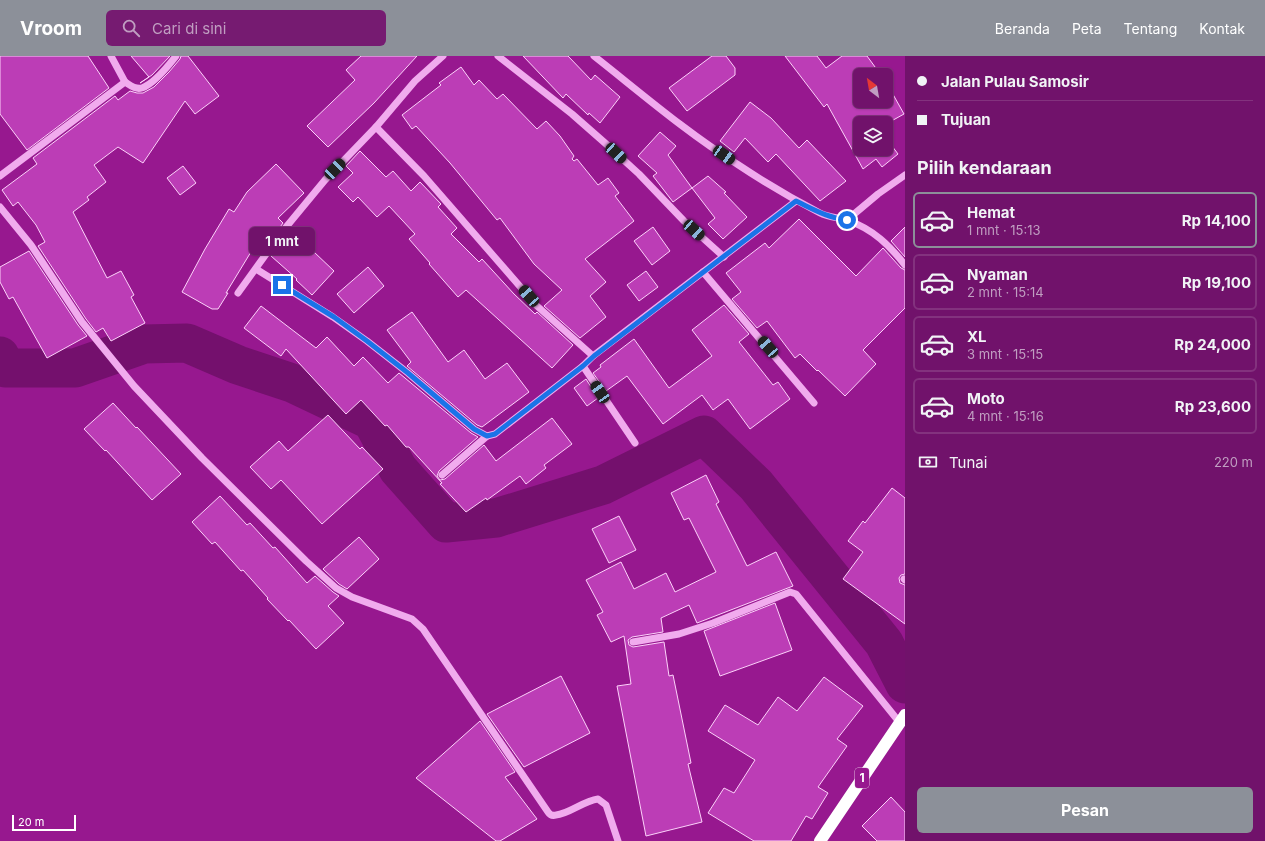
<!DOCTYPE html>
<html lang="id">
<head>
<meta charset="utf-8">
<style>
  :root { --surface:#71126b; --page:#761b71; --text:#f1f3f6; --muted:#c09ec1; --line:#83327e; --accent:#8c9099 }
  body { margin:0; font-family:Inter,sans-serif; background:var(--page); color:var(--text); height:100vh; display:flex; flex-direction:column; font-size:15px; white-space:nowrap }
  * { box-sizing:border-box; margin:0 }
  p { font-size:13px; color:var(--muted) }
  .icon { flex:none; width:22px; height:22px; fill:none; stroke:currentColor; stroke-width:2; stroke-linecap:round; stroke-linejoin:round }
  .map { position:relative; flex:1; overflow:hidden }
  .drawer { display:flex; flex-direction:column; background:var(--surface); width:360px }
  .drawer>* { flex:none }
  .hud { display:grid; align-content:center; height:88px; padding:0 12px; background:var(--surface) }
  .needle { width:26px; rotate:329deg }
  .tools { position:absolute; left:853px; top:12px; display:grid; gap:8px }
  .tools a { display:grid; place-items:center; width:40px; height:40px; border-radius:6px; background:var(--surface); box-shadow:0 1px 3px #0004,0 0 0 1px var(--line); font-size:20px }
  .scale { position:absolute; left:12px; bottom:10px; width:64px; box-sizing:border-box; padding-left:4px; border:2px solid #fff; border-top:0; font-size:11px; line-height:14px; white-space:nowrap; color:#fff; -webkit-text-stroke:3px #97188f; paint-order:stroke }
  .end { position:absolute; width:18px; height:18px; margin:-9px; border:5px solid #1a73e8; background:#fff; box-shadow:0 0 0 2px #fff }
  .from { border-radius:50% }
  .bubble { position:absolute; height:28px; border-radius:6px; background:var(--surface); box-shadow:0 1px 3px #0004,0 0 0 1px var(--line); font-size:13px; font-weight:700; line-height:28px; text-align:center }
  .car { position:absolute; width:12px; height:24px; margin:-12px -6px; border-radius:5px; box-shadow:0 0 3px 1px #0007; background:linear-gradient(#222 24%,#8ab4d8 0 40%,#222 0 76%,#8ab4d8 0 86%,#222 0) }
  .hud b { display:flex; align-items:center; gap:14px; height:38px; font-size:15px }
  .hud b+b { border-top:1px solid var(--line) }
  .hud i { width:10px; height:10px; background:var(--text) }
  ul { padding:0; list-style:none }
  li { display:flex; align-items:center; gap:12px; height:56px; margin:0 8px 6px; padding:0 4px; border:2px solid var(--line); border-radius:6px }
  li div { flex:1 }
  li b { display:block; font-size:15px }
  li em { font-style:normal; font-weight:700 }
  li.current { border-color:var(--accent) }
  li>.icon { width:36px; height:36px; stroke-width:1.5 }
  h2 { padding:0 12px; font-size:18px; line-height:48px }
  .pay { display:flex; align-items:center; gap:10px; height:44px; padding:0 12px; font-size:15px }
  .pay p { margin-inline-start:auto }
  .button { display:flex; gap:8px; margin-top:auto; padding:8px 12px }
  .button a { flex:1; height:46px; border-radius:6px; background:var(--accent); color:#fff; font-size:16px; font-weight:700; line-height:46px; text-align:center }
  header { display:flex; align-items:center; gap:24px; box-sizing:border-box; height:56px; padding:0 20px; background:var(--accent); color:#fff }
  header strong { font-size:19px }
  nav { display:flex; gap:22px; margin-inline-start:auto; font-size:14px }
  .search { width:280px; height:36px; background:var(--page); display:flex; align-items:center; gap:10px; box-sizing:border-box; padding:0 14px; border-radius:6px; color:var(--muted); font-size:15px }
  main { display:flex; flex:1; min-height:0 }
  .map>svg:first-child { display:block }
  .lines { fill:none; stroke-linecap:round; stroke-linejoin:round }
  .river { stroke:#74106d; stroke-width:39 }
  .building { fill:#bc3db6; stroke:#fcd2fa; fill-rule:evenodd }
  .minor { stroke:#f1abee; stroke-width:7 }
  .highway { stroke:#fff; stroke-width:12 }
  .route { stroke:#1a73e8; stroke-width:5 }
  .labels { text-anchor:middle; stroke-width:3; stroke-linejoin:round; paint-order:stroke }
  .shield { fill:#97188f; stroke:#e0badd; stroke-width:1 }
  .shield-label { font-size:12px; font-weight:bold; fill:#fff }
</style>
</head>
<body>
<header>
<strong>Vroom</strong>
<div class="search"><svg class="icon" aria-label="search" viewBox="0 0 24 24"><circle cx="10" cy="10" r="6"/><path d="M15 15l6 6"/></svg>Cari di sini</div>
<nav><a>Beranda</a><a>Peta</a><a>Tentang</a><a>Kontak</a></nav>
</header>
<main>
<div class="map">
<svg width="905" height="785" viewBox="0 0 905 785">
  <rect width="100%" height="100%" fill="#97188f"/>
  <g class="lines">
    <path class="river" d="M0,300L5,312H75L144,288L187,287L238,309L292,327L372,365L398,413L446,467L496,462L603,429L704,379L756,429L884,587L905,628"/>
  </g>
  <g class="building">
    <path d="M0,0H88L109,32L27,94L0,58Z"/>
    <path d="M131,0H170L152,19L140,27L149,21Z"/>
    <path d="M181,0H188L219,40L195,58L185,45L143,107L118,91L94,109L106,126L87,141L89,144L73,156L107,222L121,215L134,239L131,241L145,267L111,285L103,272L96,276L86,263L38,190L45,186L36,169L18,146L13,150L2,134L37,108L33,102L115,40L118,44L130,35L137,37H143L154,31L169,16L180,3Z"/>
    <path d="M361,0H417L374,47L328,91L307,70L355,24L346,14Z"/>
    <path d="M523,0H568L591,24L595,19L620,41L600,67L589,57L588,59L566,38L563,42Z"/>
    <path d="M712,0H726L735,12V19L687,55L669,32Z"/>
    <path d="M785,0H817L826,12L842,0H867L878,15L883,12L893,31L890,33L904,58L886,68L860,67V93H886V82L898,98L882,111L876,103L863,113L827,48L824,51ZM860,19H886V45H860Z"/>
    <path d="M461,11L474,29L479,24L497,43L503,38L537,73L546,65L560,80L574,100L572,103L574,105L577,103L598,129L608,122L619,137L615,140L634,165L585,203L606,226L590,240L606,261L580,282L544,250L562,234L534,208L500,162L497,164L450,107L416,70L412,73L402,59L441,29L439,27Z"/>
    <path d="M750,46L771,62L799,92L807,84L846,125L820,145L776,98L768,106L745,82L734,96L720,85Z"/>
    <path d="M660,76L676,90L668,99L692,132L673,146L653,120L657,117L638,100Z"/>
    <path d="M360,95L386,121L393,115L411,135L420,126L441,148L438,151L457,172L451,178L479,206L482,203L514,238L535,258L537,256L573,289L552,312L466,234L458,241L429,208L430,207L409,183L415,178L389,150L377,161L358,141L353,146L338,131L353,117L346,110Z"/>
    <path d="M276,108L304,137L278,162L283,167L264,193L257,186L226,237H228L218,253H212L182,236L205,193L229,153L234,156L247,136Z"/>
    <path d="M183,110L196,127L180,139L167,122Z"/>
    <path d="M708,120L726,136L724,137L747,161L723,183L708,168L715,162L692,132Z"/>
    <path d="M799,163L856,220L883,192L901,212L905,214V252L863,294L876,308L845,340L818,314L817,315L800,298L795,302L767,265L757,272L732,243L741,236L726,217L765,187L769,192Z"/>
    <path d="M653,171L670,195L652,209L634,185Z"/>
    <path d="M905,171V201L891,185Z"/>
    <path d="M291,173L315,195L314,196L334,215L312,239L296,224L297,223L271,200Z"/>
    <path d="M29,195L78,269L87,280L47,302L13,241L9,243L0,226V211Z"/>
    <path d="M368,211L384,230L354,257L337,238Z"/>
    <path d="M646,215L658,231L639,245L627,229Z"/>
    <path d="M724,249L749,278L739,286L773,329L778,326L790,343L750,373L728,343L713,354L702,339L663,368L627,320L606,335L593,317L601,311L600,309L634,283L669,332L712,300L692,274Z"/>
    <path d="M261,250L316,292L327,281L354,310L363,301L388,327L399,317L471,377L478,381L439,415L437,420L440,424L445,423L484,389L496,405L552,362L572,388L544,409L546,412L526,428L520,420L487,444L486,442L466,456L440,428L442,427L409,391H406L387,369L385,370L361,344L346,358L286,293L281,300L244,272Z"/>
    <path d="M412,256L448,306L464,294L485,323L507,307L529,336L482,371L477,369L407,310L411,306L387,274Z"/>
    <path d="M586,323L598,342L587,350L574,332Z"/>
    <path d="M113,347L136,372L137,371L181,418L152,444L106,394L105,395L84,373Z"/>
    <path d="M328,359L360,393L362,391L383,413L322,468L281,424L271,433L250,411L279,385L288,395Z"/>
    <path d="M706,419L719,446L716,448L747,510L776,496L793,530L697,567L689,549L661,562L663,576L632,581L628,584L629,589L633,591L664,586L669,620L673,619L691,707L688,708L702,766L646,780L617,630L631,628L624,580L611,586L597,559L603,556L586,524L621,506L634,533L666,517L675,536L716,516L689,462L684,464L671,437Z"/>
    <path d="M892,432L905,442V518L901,519L899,522L900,527L905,529V568L843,523L863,496L848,485L863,465L865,467Z"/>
    <path d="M220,440L247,469L250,467L273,492L275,491L307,527L315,520L333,536L339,540L328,550L344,567L316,593L289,564L288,565L267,543L268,542L243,514L241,515L215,486L212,488L192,466Z"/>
    <path d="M619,460L636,494L609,507L592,473Z"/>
    <path d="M359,481L379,503L347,533L339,528L323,513Z"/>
    <path d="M775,547L792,594L720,620L704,575Z"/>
    <path d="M561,620L590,677L524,711L487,658Z"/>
    <path d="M824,621L863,650L837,683L847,690L818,731L828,737L812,763L806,760L791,785H754L708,757L724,732L734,737L755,704L708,675L725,649L758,669L778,641L797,655Z"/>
    <path d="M480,665L515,716L505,721L537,763L500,785H496L416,722Z"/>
    <path d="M891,741L905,756V785H877L862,770Z"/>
  </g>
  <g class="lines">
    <g class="minor">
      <path d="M111,0L125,26"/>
      <path d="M498,0L572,58L605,87L639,118L684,165L724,201"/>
      <path d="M594,0C641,37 686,76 737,108C764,126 791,142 820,157C830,162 839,161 849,165C873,173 890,190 905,209"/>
      <path d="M376,71L424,120L537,250L593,300"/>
      <path d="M0,120L125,26C130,29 135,34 142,32C153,28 169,9 176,0"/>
      <path d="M0,151L31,189L82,266L134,330L202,402L306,505L336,532L352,541L412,563L423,573L548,756C550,759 553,760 556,759C569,758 583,745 598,743L606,749L618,785"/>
      <path d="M847,164L878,138L905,119"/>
      <path d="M256,213L333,261L367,285L408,317L474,373L487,380"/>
      <path d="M703,216L814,347"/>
      <path d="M238,237L282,176L325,124L376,71L415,25L443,0"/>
      <path d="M583,310L635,387"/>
      <path d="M442,419L487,380L495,378L583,310L593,300L796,145"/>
      <path d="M904,523L905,524"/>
      <path d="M633,586L679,578L713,567L790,536L796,538L900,667"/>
    </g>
    <path class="highway" d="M820,785L905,659"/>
  </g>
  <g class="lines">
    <path class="route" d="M282,229L334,261L367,285L408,317L474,373L487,380L495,378L583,310L594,300L796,145C813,153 828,162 847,164"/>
  </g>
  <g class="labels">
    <rect class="shield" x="855" y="712" width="14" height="20" rx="3"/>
    <g class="shield-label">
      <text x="862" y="726">1</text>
    </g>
  </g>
</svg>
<div class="tools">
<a><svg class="needle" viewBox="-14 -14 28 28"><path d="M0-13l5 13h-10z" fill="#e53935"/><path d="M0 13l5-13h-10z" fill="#c09ec1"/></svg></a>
<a><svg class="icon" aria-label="layers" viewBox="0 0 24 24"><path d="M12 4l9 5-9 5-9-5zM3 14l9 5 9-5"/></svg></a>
</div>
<div class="scale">20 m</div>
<i class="end from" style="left:847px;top:164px"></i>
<i class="end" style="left:282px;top:229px"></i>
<div class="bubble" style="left:249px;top:171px;width:66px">1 mnt</div>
<i class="car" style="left:616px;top:97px;rotate:133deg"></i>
<i class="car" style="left:724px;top:99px;rotate:124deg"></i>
<i class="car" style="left:335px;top:113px;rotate:44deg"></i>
<i class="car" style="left:694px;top:174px;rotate:132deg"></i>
<i class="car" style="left:529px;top:240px;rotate:319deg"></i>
<i class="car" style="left:768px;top:291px;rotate:319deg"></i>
<i class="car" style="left:600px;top:336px;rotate:326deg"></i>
</div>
<section class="drawer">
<div class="hud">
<b><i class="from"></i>Jalan Pulau Samosir</b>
<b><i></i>Tujuan</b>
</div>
<h2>Pilih kendaraan</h2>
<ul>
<li class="current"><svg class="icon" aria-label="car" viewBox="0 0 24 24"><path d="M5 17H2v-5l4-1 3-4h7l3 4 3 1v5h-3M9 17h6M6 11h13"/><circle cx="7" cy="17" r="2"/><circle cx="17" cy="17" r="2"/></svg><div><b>Hemat</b><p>1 mnt · 15:13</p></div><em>Rp 14,100</em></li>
<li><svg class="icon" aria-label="car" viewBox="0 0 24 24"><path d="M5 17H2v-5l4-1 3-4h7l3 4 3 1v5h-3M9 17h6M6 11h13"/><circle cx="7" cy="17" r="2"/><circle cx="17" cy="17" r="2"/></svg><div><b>Nyaman</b><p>2 mnt · 15:14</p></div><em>Rp 19,100</em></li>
<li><svg class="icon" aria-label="car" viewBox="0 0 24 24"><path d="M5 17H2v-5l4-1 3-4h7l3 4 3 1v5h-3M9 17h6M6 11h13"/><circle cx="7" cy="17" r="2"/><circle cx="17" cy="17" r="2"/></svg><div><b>XL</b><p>3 mnt · 15:15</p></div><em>Rp 24,000</em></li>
<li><svg class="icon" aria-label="car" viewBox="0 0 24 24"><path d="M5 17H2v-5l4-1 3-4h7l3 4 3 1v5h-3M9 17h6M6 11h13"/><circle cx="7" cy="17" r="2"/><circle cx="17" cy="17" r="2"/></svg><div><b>Moto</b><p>4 mnt · 15:16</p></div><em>Rp 23,600</em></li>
</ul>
<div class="pay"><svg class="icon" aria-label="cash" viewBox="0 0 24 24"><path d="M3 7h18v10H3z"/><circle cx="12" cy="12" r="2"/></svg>Tunai<p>220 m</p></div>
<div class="button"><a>Pesan</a></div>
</section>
</main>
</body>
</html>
